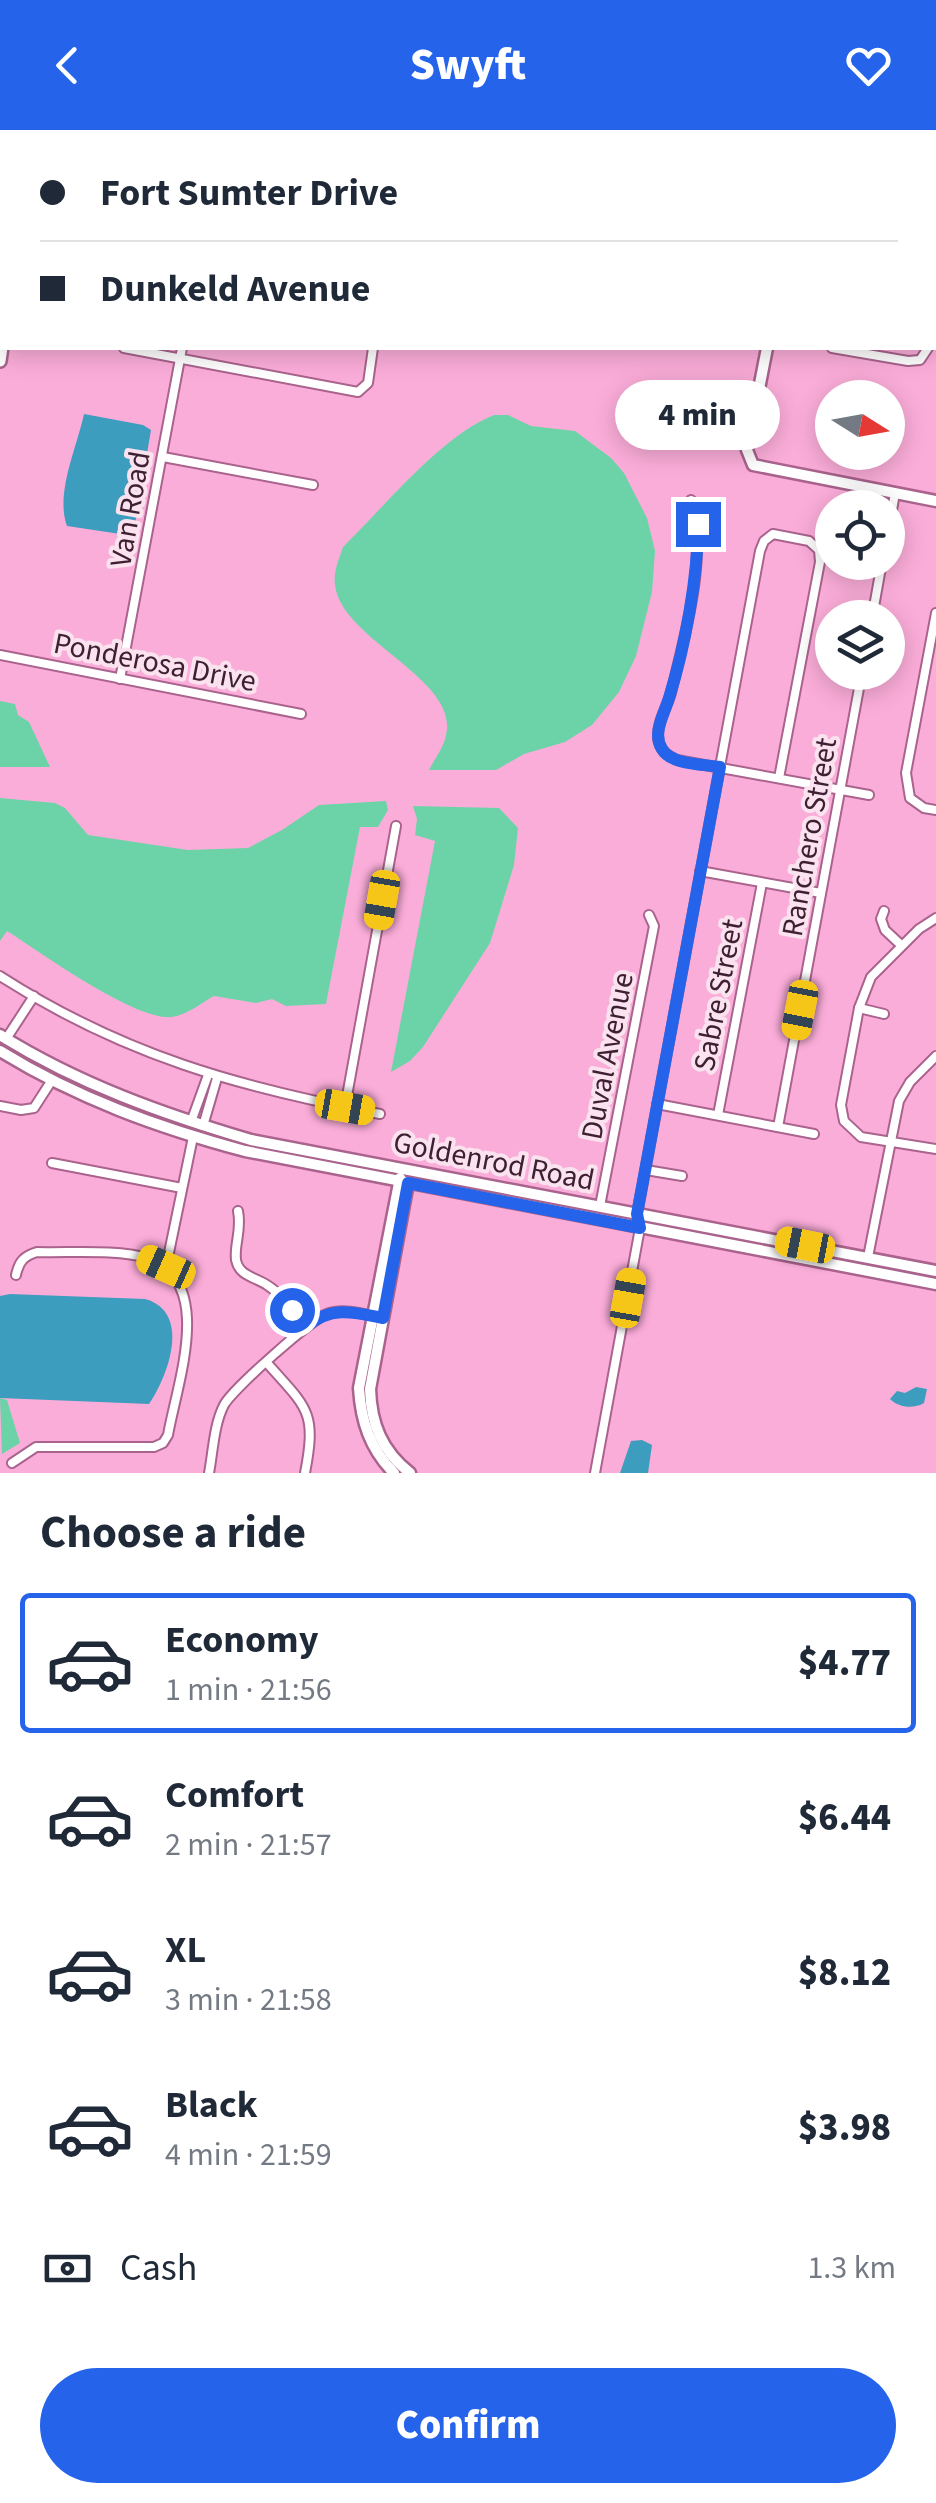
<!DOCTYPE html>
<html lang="en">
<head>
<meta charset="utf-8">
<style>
  :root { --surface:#fff; --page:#f2f2f3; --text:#1f2937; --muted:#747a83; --line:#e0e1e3; --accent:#2563eb }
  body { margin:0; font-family:"Source Sans 3",sans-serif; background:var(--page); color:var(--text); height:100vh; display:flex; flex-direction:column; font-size:38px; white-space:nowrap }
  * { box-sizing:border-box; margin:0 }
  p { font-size:32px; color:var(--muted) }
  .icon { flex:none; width:55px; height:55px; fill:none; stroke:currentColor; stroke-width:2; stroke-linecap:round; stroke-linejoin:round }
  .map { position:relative; height:1343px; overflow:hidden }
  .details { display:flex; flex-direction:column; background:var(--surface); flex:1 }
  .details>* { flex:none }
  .top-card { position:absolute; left:0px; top:0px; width:938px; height:220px; box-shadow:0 5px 25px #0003; display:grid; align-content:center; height:220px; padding:0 40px; background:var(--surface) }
  .needle { width:65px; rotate:101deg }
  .controls { position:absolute; left:815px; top:250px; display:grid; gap:20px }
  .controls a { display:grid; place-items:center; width:90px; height:90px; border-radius:50%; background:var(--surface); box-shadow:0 5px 25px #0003; font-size:50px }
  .end { position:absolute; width:45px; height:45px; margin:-22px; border:12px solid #2563eb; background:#fff; box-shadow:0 0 0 5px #fff }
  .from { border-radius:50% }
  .bubble { position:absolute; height:70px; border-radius:35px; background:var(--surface); box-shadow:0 5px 25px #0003; font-size:32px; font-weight:800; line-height:70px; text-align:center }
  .car { position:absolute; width:30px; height:60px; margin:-30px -15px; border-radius:12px; box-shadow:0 0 8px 2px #0007; background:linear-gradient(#f5c518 24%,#345 0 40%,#f5c518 0 76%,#345 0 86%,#f5c518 0) }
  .top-card b { display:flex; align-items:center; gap:35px; height:95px; font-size:38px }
  .top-card b+b { border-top:2px solid var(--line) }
  .top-card i { width:25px; height:25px; background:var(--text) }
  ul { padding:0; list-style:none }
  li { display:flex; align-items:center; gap:30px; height:140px; margin:0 20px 15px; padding:0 20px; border:5px solid transparent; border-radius:10px }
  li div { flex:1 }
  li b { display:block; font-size:38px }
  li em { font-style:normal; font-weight:800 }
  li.active { border-color:var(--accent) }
  li>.icon { width:90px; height:90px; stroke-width:1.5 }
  h2 { padding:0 40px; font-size:45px; line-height:120px }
  .pay { display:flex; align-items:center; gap:25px; height:110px; padding:0 40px; font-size:38px }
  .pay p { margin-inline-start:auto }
  .button { display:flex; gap:20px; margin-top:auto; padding:20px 40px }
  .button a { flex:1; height:115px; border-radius:60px; background:var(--accent); color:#fff; font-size:40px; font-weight:800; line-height:115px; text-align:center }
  header { display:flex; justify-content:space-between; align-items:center; height:130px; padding:0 40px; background:var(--accent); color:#fff; font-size:45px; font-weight:800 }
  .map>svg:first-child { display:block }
  .green { fill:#6cd3a8 }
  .water { fill:#3c9dbe }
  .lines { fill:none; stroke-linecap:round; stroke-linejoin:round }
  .street-casing { stroke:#a9638c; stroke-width:12 }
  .secondary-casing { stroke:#a9638c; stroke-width:15 }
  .primary-casing { stroke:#a9638c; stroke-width:16 }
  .street { stroke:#fff; stroke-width:8 }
  .secondary { stroke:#fff; stroke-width:10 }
  .primary { stroke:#fff; stroke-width:11 }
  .route { stroke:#2563eb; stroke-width:12 }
  .labels { text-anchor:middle; stroke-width:8; stroke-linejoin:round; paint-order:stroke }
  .street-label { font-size:30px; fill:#3e2032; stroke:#fae2ef }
</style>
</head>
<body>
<header><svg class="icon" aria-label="back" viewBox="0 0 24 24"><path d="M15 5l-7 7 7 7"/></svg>Swyft<svg class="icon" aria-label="heart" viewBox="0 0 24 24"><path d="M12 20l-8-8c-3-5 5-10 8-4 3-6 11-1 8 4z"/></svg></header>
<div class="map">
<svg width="936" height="1343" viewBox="0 0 936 1343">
  <rect width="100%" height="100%" fill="#fbadd9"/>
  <g class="green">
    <path d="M494,285H508L531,296L575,301L611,328L624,343L647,388L655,421L652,462L636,526L619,562L592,595L565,612L524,624L496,640H429C434,630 444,617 446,605C460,549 341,510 335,455C333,442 339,429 343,417C385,376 441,306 494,285Z"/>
    <path d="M0,571L15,574L18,585L29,592L50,637H0Z"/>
    <path d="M0,668L55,673L65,678L88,705L188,720L248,718L282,700L319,675L386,671L388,680L378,697H360L326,874L286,876L272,869L256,873L214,866C201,873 187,885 172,887C135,891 40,822 7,801L0,811Z"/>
    <path d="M413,676L499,678L518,698L514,735L490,813L423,917L410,931L391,942L435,711L415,705L417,689Z"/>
    <path d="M0,1268L7,1270L20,1313L2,1324Z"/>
  </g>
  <g class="water">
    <path d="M84,284L143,295L151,300L134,400L127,405L67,396C55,364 77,317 84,284Z"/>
    <path d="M10,1164L145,1169C192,1182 168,1246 149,1274L0,1268V1166Z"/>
    <path d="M916,1257L927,1259L924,1273C914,1279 899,1278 890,1269L897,1261L905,1263Z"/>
    <path d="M642,1310L652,1315L648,1343H620L631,1311Z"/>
  </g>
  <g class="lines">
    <g class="street-casing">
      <g id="street">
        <path d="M755,0L757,2"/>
        <path d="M414,2L415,0"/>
        <path d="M699,2L700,0"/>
        <path d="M935,116H936"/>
        <path d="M935,179L936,173"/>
        <path d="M124,218L358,262L368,253L373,218"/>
        <path d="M832,218L908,231L920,230L928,218"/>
        <path d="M163,327L313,355"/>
        <path d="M691,370C708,428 685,504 671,563C667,577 657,592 658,608C659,620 667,625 677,630L869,665"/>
        <path d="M888,403L895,363"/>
        <path d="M936,483L906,643L910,668L924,678L936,680"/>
        <path d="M872,488L882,432"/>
        <path d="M0,525L301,584"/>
        <path d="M120,549L182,218"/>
        <path d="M700,741L821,763"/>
        <path d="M884,781L881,789L885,800L901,815"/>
        <path d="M936,788L919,799L871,847L859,878L841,975L844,991L861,1007L936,1019"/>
        <path d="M0,846C123,925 238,957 380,984"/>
        <path d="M859,878L884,884"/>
        <path d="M6,909L34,866"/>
        <path d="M657,974L814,1004"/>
        <path d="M0,976L21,980L34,978L52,950"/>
        <path d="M345,977L396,696"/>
        <path d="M718,985L762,753"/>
        <path d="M191,992L208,945"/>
        <path d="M203,996L217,948"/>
        <path d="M778,997L862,542"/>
        <path d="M52,1033L182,1058"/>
        <path d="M646,1040L682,1046"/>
        <path d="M600,1076L654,796L649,785"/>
        <path d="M238,1081C242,1101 234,1114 236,1130C239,1146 255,1147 267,1155C283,1165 295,1183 307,1196"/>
        <path d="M868,1127L899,971L910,952L936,926"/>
        <path d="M166,1137L193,1007"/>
        <path d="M267,1233C307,1278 317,1281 305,1343"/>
        <path d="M12,1333L36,1317H154L163,1313L168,1305C177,1253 216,1151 147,1128C118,1119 69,1123 37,1122C24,1126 19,1131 16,1145"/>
        <path d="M209,1343C213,1322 214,1294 224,1275C232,1260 313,1187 329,1183C347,1178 366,1185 383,1188"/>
        <path d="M595,1343L640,1098L637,1084L760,421L764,411L773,404L809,411L819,420L820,432L779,648"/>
      </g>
    </g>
    <g class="secondary-casing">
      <g id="secondary">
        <path d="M808,2L809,0"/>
        <path d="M767,218L747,320L753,335L936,371"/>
        <path d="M0,905C79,954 163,984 251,1010L936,1141"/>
        <path d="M0,921C76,968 159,998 245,1021L936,1154"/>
        <path d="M408,1053L370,1259C371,1294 382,1321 410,1343"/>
        <path d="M394,1343C370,1319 361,1291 359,1258L400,1048"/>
      </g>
    </g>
    <g class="primary-casing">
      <g id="primary">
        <path d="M30,2V0"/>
        <path d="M43,2V0"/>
        <path d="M0,160L2,147"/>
        <path d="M2,172V190"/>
        <path d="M0,231L2,217"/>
      </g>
    </g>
    <use href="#street" class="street"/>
    <use href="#secondary" class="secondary"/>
    <use href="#primary" class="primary"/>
  </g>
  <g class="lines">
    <path class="route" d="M292,1180L307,1196C332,1176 353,1182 383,1188L408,1053L640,1098L637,1084L720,637C703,634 671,635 662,619C652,603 664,585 669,568C685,517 698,447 698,394"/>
  </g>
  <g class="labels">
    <g class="street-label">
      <text transform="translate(130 379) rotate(-80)" y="10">Van Road</text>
      <text transform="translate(155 532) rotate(11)" y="10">Ponderosa Drive</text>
      <text transform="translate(809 707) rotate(-80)" y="10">Ranchero Street</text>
      <text transform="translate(718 865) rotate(-79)" y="10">Sabre Street</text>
      <text transform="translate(607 926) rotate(-79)" y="10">Duval Avenue</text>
      <text transform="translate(494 1031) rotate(11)" y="10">Goldenrod Road</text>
    </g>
  </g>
</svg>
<div class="controls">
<a><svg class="needle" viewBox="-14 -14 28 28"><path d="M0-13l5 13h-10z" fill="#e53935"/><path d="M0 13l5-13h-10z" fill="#747a83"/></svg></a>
<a><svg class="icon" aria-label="locate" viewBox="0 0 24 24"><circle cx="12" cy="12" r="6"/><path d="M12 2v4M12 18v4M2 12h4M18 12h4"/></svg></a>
<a><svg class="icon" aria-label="layers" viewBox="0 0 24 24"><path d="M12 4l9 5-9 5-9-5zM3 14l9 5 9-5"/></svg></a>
</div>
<i class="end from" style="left:292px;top:1180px"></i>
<i class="end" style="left:698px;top:394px"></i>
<div class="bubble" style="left:615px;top:250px;width:165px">4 min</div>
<i class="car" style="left:382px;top:770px;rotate:190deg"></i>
<i class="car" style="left:800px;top:880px;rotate:191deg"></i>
<i class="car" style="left:345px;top:977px;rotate:100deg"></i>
<i class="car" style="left:805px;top:1115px;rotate:281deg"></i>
<i class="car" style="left:166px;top:1137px;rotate:294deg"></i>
<i class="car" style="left:628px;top:1168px;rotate:10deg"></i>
<div class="top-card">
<b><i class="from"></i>Fort Sumter Drive</b>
<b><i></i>Dunkeld Avenue</b>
</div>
</div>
<section class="details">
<h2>Choose a ride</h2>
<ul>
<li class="active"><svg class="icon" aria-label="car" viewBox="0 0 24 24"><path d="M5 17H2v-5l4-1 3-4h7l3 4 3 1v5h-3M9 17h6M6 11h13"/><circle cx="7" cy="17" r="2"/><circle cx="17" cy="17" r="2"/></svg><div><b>Economy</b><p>1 min · 21:56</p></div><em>$4.77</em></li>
<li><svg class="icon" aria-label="car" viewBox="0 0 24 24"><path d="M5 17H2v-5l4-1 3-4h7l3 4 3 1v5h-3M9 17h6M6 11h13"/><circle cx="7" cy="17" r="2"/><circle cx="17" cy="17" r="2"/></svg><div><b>Comfort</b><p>2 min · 21:57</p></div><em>$6.44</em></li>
<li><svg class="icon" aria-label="car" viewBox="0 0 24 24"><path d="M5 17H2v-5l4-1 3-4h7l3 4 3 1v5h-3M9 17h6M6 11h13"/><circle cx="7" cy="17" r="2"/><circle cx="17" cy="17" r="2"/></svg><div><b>XL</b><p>3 min · 21:58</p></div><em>$8.12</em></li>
<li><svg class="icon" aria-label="car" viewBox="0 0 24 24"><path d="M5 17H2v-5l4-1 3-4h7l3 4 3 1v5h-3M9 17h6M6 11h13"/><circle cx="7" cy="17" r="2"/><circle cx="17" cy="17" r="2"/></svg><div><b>Black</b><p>4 min · 21:59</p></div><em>$3.98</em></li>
</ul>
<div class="pay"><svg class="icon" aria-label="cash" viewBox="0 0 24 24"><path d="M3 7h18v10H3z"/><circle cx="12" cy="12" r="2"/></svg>Cash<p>1.3 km</p></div>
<div class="button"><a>Confirm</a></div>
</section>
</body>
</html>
